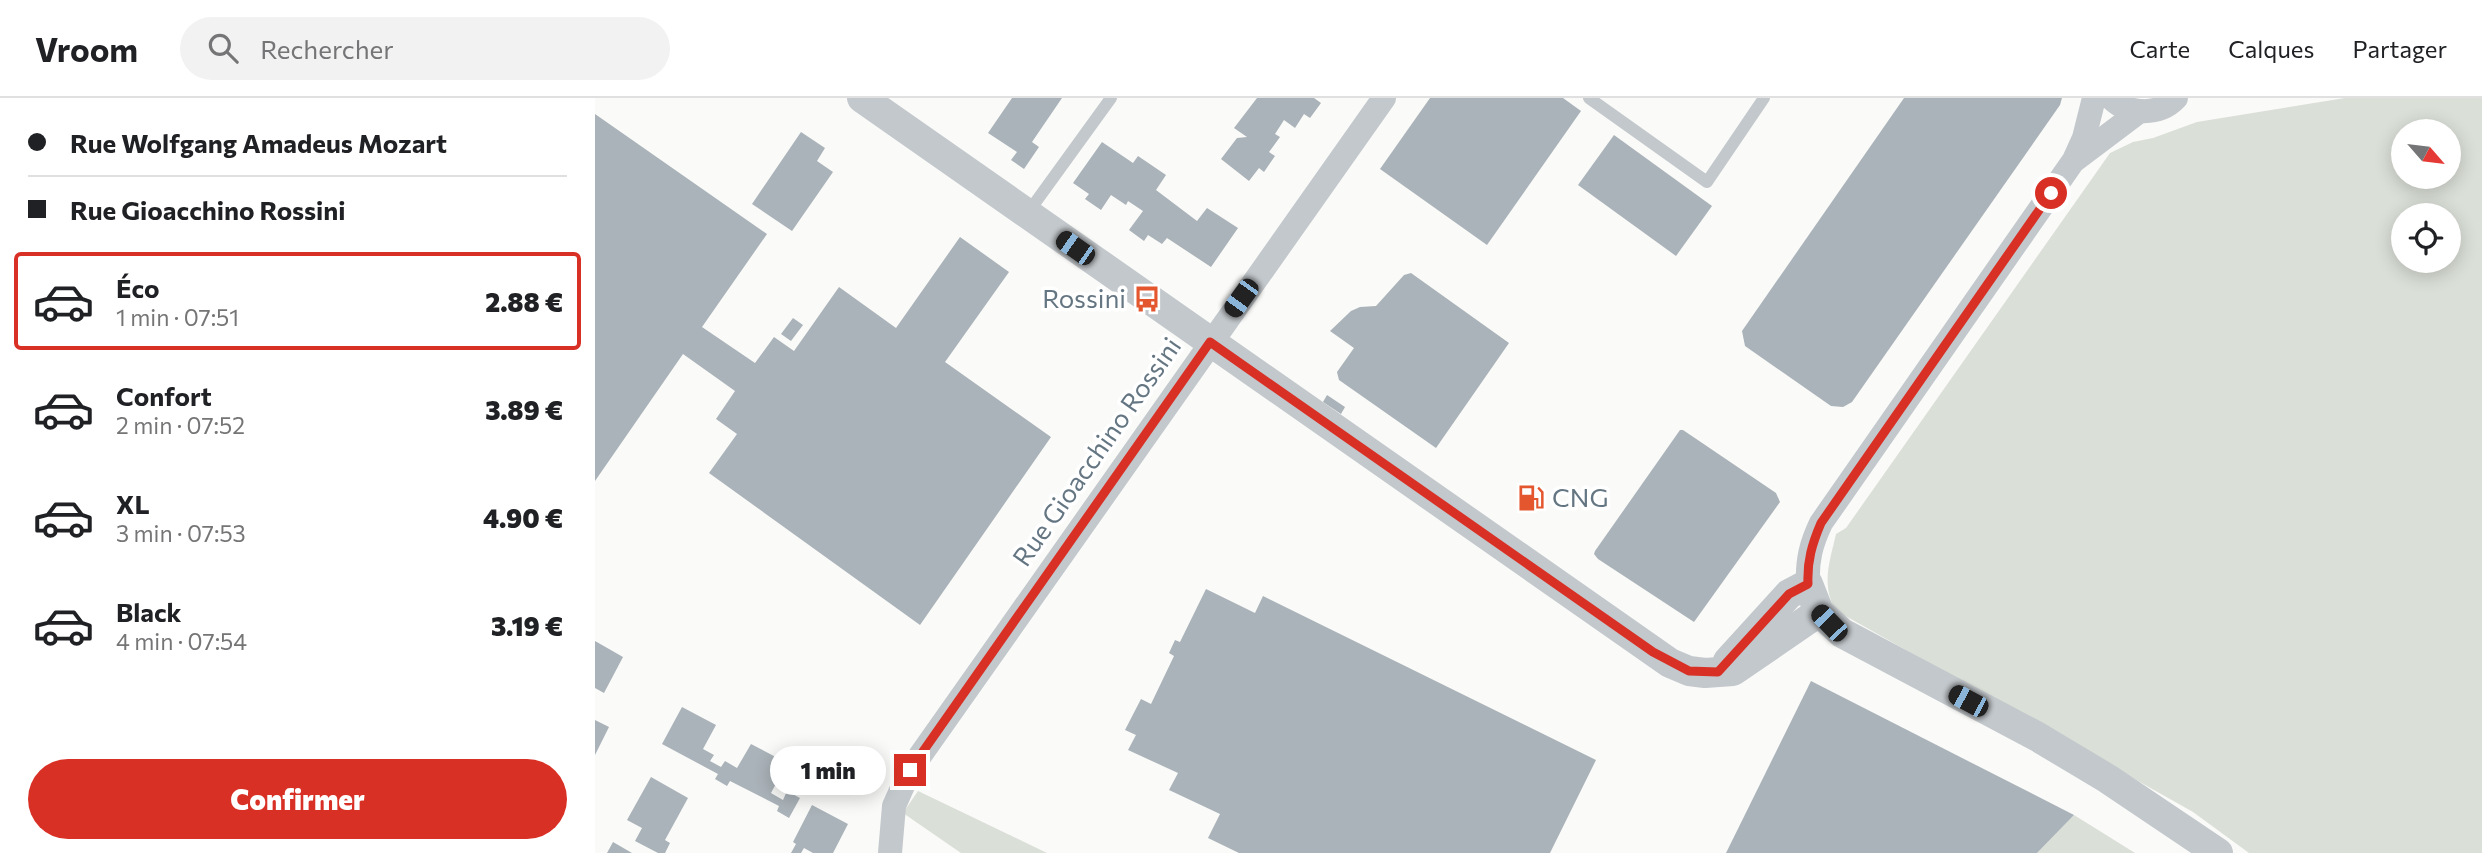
<!DOCTYPE html>
<html lang="fr">
<head>
<meta charset="utf-8">
<style>
  :root { --surface:#fff; --page:#f2f2f2; --text:#202124; --muted:#757577; --line:#e0e0e0; --accent:#d93025 }
  body { margin:0; font-family:Commissioner,sans-serif; background:var(--page); color:var(--text); height:100vh; display:flex; flex-direction:column; font-size:26px; white-space:nowrap }
  * { box-sizing:border-box; margin:0 }
  p { font-size:23px; color:var(--muted) }
  .icon { flex:none; width:38px; height:38px; fill:none; stroke:currentColor; stroke-width:2; stroke-linecap:round; stroke-linejoin:round }
  .map { position:relative; flex:1; overflow:hidden }
  .side { display:flex; flex-direction:column; background:var(--surface); width:595px }
  .side>* { flex:none }
  .banner { display:grid; align-content:center; height:154px; padding:0 28px; background:var(--surface) }
  .needle { width:46px; rotate:118deg }
  .buttons { position:absolute; left:1796px; top:21px; display:grid; gap:14px }
  .buttons a { display:grid; place-items:center; width:70px; height:70px; border-radius:50%; background:var(--surface); box-shadow:0 4px 18px #0003; font-size:35px }
  .end { position:absolute; width:32px; height:32px; margin:-16px; border:9px solid #d93025; background:#fff; box-shadow:0 0 0 4px #fff }
  .from { border-radius:50% }
  .bubble { position:absolute; height:49px; border-radius:24px; background:var(--surface); box-shadow:0 4px 18px #0003; font-size:23px; font-weight:800; line-height:49px; text-align:center }
  .car { position:absolute; width:21px; height:42px; margin:-21px -10px; border-radius:9px; box-shadow:0 0 5px 2px #0007; background:linear-gradient(#222 24%,#8ab4d8 0 40%,#222 0 76%,#8ab4d8 0 86%,#222 0) }
  .banner b { display:flex; align-items:center; gap:24px; height:66px; font-size:26px }
  .banner b+b { border-top:2px solid var(--line) }
  .banner i { width:18px; height:18px; background:var(--text) }
  ul { padding:0; list-style:none }
  li { display:flex; align-items:center; gap:21px; height:98px; margin:0 14px 10px; padding:0 14px; border:4px solid transparent; border-radius:7px }
  li div { flex:1 }
  li b { display:block; font-size:26px }
  li em { font-style:normal; font-weight:800 }
  li.on { border-color:var(--accent) }
  li>.icon { width:63px; height:63px; stroke-width:1.5 }
  .cta { display:flex; gap:14px; margin-top:auto; padding:14px 28px }
  .cta a { flex:1; height:80px; border-radius:42px; background:var(--accent); color:#fff; font-size:28px; font-weight:800; line-height:80px; text-align:center }
  header { display:flex; align-items:center; gap:42px; box-sizing:border-box; height:98px; padding:0 35px; background:var(--surface); border-bottom:2px solid var(--line) }
  header strong { font-size:33px }
  nav { display:flex; gap:38px; margin-inline-start:auto; font-size:24px }
  .search { width:490px; height:63px; background:var(--page); display:flex; align-items:center; gap:18px; box-sizing:border-box; padding:0 24px; border-radius:38px; color:var(--muted); font-size:26px }
  main { display:flex; flex:1; min-height:0 }
  .map>svg:first-child { display:block }
  .green { fill:#dadfd7; fill-rule:evenodd }
  .building { fill:#aab3b9 }
  .lines { fill:none; stroke-linecap:round; stroke-linejoin:round }
  .service { stroke:#c3c8cc; stroke-width:12 }
  .minor { stroke:#c3c8cc; stroke-width:24 }
  .tertiary { stroke:#c3c8cc; stroke-width:30 }
  .route { stroke:#d93025; stroke-width:9 }
  .labels { text-anchor:middle; stroke-width:7; stroke-linejoin:round; paint-order:stroke }
  .poi-label { font-size:26px; fill:#657683; stroke:#fff; text-anchor:end }
  .street-label { font-size:26px; fill:#657683; stroke:#fff }
</style>
</head>
<body>
<header>
<strong>Vroom</strong>
<div class="search"><svg class="icon" aria-label="search" viewBox="0 0 24 24"><circle cx="10" cy="10" r="6"/><path d="M15 15l6 6"/></svg>Rechercher</div>
<nav><a>Carte</a><a>Calques</a><a>Partager</a></nav>
</header>
<main>
<section class="side">
<div class="banner">
<b><i class="from"></i>Rue Wolfgang Amadeus Mozart</b>
<b><i></i>Rue Gioacchino Rossini</b>
</div>
<ul>
<li class="on"><svg class="icon" aria-label="car" viewBox="0 0 24 24"><path d="M5 17H2v-5l4-1 3-4h7l3 4 3 1v5h-3M9 17h6M6 11h13"/><circle cx="7" cy="17" r="2"/><circle cx="17" cy="17" r="2"/></svg><div><b>Éco</b><p>1 min · 07:51</p></div><em>2.88 €</em></li>
<li><svg class="icon" aria-label="car" viewBox="0 0 24 24"><path d="M5 17H2v-5l4-1 3-4h7l3 4 3 1v5h-3M9 17h6M6 11h13"/><circle cx="7" cy="17" r="2"/><circle cx="17" cy="17" r="2"/></svg><div><b>Confort</b><p>2 min · 07:52</p></div><em>3.89 €</em></li>
<li><svg class="icon" aria-label="car" viewBox="0 0 24 24"><path d="M5 17H2v-5l4-1 3-4h7l3 4 3 1v5h-3M9 17h6M6 11h13"/><circle cx="7" cy="17" r="2"/><circle cx="17" cy="17" r="2"/></svg><div><b>XL</b><p>3 min · 07:53</p></div><em>4.90 €</em></li>
<li><svg class="icon" aria-label="car" viewBox="0 0 24 24"><path d="M5 17H2v-5l4-1 3-4h7l3 4 3 1v5h-3M9 17h6M6 11h13"/><circle cx="7" cy="17" r="2"/><circle cx="17" cy="17" r="2"/></svg><div><b>Black</b><p>4 min · 07:54</p></div><em>3.19 €</em></li>
</ul>
<div class="cta"><a>Confirmer</a></div>
</section>
<div class="map">
<svg width="1887" height="755" viewBox="0 0 1887 755">
  <rect width="100%" height="100%" fill="#fafaf8"/>
  <g class="green">
    <path d="M1750,0H1887V755H1654L1598,714L1240,512C1226,485 1235,463 1241,436L1251,430L1515,55L1538,44L1558,40L1602,24ZM1808,33H1853V79H1808ZM1808,117H1853V163H1808Z"/>
    <path d="M323,693L452,755H366L308,715Z"/>
    <path d="M1479,717L1540,755H1442Z"/>
  </g>
  <g class="building">
    <path d="M417,0H467L437,44L444,49L429,71L416,62L422,54L393,35Z"/>
    <path d="M662,0H719L726,5L715,20L709,16L700,30L689,22L680,36L685,39L674,54L680,58L669,74L664,70L654,83L626,61L642,40L652,39L639,30Z"/>
    <path d="M835,0H968L986,13L892,147L785,71Z"/>
    <path d="M1309,0H1467L1465,7L1257,304L1248,309L1236,308L1150,248L1147,233Z"/>
    <path d="M0,16L172,136L107,229L160,265L179,239L199,253L244,189L301,230L365,139L414,174L350,264L456,339L325,527L114,375L142,336L121,321L140,293L88,256L0,383Z"/>
    <path d="M206,34L230,50L222,63L238,74L197,133L157,106Z"/>
    <path d="M1019,37L1117,108L1081,158L983,87Z"/>
    <path d="M507,44L538,65L543,58L571,77L561,92L602,123L612,110L643,130L616,169L572,140L567,146L553,137L549,143L534,132L548,113L533,103L531,107L516,97L506,112L490,101L494,96L478,85Z"/>
    <path d="M816,175L914,245L841,350L744,282L742,274L759,250L735,233L756,213L765,209L781,208L809,177Z"/>
    <path d="M198,220L208,227L196,243L186,236Z"/>
    <path d="M732,297L750,309L746,316L728,304Z"/>
    <path d="M1085,332H1088L1181,395L1185,404L1099,524L1003,461L999,456L1000,453Z"/>
    <path d="M611,491L660,515L668,498L1001,662L955,755H644L613,740L625,716L574,692L583,675L533,652L541,637L530,632L546,601L556,606L579,558L574,555L580,542L585,544Z"/>
    <path d="M0,543L28,559L9,595L0,590Z"/>
    <path d="M1216,583L1479,717L1442,755H1131Z"/>
    <path d="M87,609L121,627L108,651L119,657L115,663L126,669L130,663L142,670L156,646L192,665L176,695L188,702L192,693L205,700L194,720L182,713L184,708L135,683L132,688L120,681L123,676L67,646Z"/>
    <path d="M0,622L14,629L0,657Z"/>
    <path d="M56,679L93,700L70,742L75,745L70,755H63L40,743L47,730L32,722Z"/>
    <path d="M217,707L253,726L238,755H218L209,750L206,755H196L201,746L198,744Z"/>
    <path d="M18,744L37,755H12Z"/>
  </g>
  <g class="lines">
    <g class="service">
      <path d="M994,0L1112,84L1169,0"/>
      <path d="M432,116L516,0"/>
    </g>
    <g class="minor">
      <path d="M1516,0C1533,17 1564,18 1581,0"/>
      <path d="M1480,62L1545,13"/>
      <path d="M1213,486C1212,462 1216,446 1226,425L1479,62L1489,40L1499,0"/>
      <path d="M295,755L299,708L315,672L789,0"/>
    </g>
    <g class="tertiary">
      <path d="M267,0L1075,565L1094,573L1110,575L1138,573L1224,514"/>
      <path d="M1133,563L1194,496L1213,486L1224,514L1247,535L1443,639L1513,681L1623,755"/>
    </g>
  </g>
  <g class="lines">
    <path class="route" d="M315,672L615,244L1058,554L1094,573L1123,574L1194,496L1213,486C1212,463 1217,446 1226,425L1456,95"/>
  </g>
  <defs>
    <g id="bus-bare" transform="scale(2.1)"><path d="M-5-6H5V4H4V6H2V4H-2V6H-4V4H-5ZM-3.5-4V0h7V-4ZM-3.5 1.2v1.5H-2V1.2ZM2 1.2v1.5H3.5V1.2Z" fill="#e4572e" stroke="#fff" stroke-width="2.5" paint-order="stroke"/></g>
    <g id="fuel-bare" transform="scale(2.1)"><path d="M-5.5-6h7V0h2V4h1.3V-2.5L3-4.5l.8-.8L6-3V5H2.5V1h-1V6h-7ZM-4.2-4.7v3.2H.2V-4.7Z" fill="#e4572e" stroke="#fff" stroke-width="2.5" paint-order="stroke"/></g>
  </defs>
  <g fill-rule="evenodd">
    <use href="#bus-bare" x="552" y="201"/>
    <use href="#fuel-bare" x="936" y="400"/>
  </g>
  <g class="labels">
    <g class="poi-label">
      <text x="531" y="210">Rossini</text>
      <text x="957" y="409" text-anchor="start">CNG</text>
    </g>
    <g class="street-label">
      <text transform="translate(502 354) rotate(-55)" y="9">Rue Gioacchino Rossini</text>
    </g>
  </g>
</svg>
<div class="buttons">
<a><svg class="needle" viewBox="-14 -14 28 28"><path d="M0-13l5 13h-10z" fill="#e53935"/><path d="M0 13l5-13h-10z" fill="#757577"/></svg></a>
<a><svg class="icon" aria-label="locate" viewBox="0 0 24 24"><circle cx="12" cy="12" r="6"/><path d="M12 2v4M12 18v4M2 12h4M18 12h4"/></svg></a>
</div>
<i class="end from" style="left:1456px;top:95px"></i>
<i class="end" style="left:315px;top:672px"></i>
<div class="bubble" style="left:175px;top:648px;width:116px">1 min</div>
<i class="car" style="left:480px;top:150px;rotate:305deg"></i>
<i class="car" style="left:646px;top:200px;rotate:216deg"></i>
<i class="car" style="left:1234px;top:525px;rotate:316deg"></i>
<i class="car" style="left:1373px;top:603px;rotate:298deg"></i>
</div>
</main>
</body>
</html>
